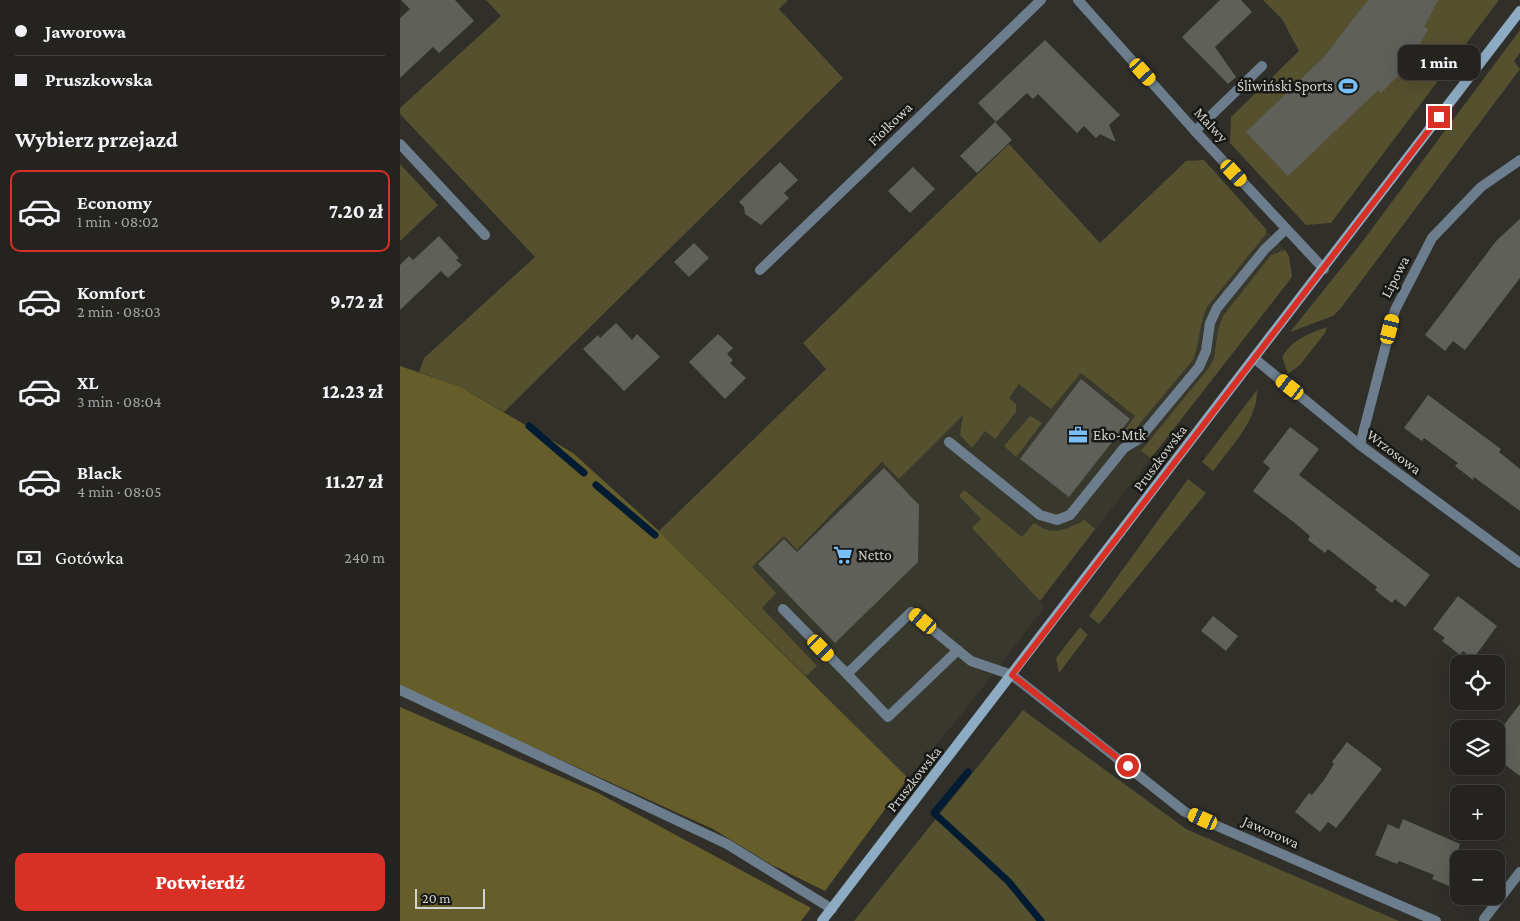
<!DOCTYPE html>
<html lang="pl">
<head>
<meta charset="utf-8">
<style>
  :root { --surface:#242320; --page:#2c2b29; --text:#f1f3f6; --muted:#a3a4a5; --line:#41403e; --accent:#d93025 }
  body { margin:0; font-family:"Crimson Pro",serif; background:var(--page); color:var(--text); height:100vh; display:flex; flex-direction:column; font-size:19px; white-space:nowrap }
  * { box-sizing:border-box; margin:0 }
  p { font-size:16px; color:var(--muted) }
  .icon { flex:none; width:28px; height:28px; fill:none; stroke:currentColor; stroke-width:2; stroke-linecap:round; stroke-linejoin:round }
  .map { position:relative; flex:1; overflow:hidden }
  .side { display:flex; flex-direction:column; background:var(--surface); width:400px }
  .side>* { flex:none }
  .top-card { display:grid; align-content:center; height:110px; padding:0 15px; background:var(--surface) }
  .buttons { position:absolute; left:1050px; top:655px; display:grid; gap:10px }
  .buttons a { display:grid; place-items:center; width:55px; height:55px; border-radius:10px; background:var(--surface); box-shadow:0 5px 20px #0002,0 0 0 1px var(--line); font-size:25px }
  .scale { position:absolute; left:15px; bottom:12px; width:70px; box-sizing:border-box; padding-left:5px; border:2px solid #d2d2cf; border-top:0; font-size:14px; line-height:18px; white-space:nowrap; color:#d2d2cf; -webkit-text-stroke:4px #171715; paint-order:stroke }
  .end { position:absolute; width:22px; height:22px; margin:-11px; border:6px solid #d93025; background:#fff; box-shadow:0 0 0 2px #fff }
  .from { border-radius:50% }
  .bubble { position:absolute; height:35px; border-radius:10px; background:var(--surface); box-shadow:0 5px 20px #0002,0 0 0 1px var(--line); font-size:16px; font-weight:800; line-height:35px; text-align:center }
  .car { position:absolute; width:15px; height:30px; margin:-15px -8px; border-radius:6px; box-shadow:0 0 4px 1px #0007; background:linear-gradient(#f5c518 24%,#345 0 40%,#f5c518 0 76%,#345 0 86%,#f5c518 0) }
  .top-card b { display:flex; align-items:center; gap:18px; height:48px; font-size:19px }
  .top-card b+b { border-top:1px solid var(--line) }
  .top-card i { width:12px; height:12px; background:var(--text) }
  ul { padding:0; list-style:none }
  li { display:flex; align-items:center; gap:15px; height:82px; margin:0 10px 8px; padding:0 5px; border:2px solid transparent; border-radius:10px }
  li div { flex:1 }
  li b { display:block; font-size:19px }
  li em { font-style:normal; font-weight:800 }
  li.active { border-color:var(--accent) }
  li>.icon { width:45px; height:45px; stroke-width:1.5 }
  h2 { padding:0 15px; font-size:22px; line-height:60px }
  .pay { display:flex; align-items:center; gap:12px; height:55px; padding:0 15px; font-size:19px }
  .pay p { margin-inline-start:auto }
  .cta { display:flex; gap:10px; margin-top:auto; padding:10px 15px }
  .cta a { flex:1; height:58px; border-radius:10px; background:var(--accent); color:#fff; font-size:20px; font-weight:800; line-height:58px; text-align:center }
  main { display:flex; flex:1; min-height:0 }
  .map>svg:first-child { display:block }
  .built { fill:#39382d }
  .green { fill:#55502e }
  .forest { fill:#655e2b }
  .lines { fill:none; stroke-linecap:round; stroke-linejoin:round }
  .stream { stroke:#001b32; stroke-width:7 }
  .building { fill:#60605a }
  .lane { stroke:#6c7e8d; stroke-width:10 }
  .street { stroke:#6c7e8d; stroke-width:10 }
  .secondary { stroke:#8dabc3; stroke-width:10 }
  .route { stroke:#d93025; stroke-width:6 }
  .labels { text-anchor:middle; stroke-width:5; stroke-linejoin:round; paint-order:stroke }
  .poi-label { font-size:15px; fill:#d2d2cf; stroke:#171715; text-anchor:start }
  .street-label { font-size:15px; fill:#d2d2cf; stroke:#171715 }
</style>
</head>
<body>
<main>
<section class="side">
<div class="top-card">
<b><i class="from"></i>Jaworowa</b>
<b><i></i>Pruszkowska</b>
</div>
<h2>Wybierz przejazd</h2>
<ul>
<li class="active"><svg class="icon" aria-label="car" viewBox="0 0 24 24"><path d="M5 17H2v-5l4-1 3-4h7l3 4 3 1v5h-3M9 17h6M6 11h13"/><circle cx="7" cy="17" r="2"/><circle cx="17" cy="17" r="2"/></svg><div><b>Economy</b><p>1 min · 08:02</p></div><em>7.20 zł</em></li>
<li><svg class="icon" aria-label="car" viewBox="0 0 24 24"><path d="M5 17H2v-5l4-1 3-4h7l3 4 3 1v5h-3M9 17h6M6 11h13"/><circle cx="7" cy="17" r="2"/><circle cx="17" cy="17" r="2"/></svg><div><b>Komfort</b><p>2 min · 08:03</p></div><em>9.72 zł</em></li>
<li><svg class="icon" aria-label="car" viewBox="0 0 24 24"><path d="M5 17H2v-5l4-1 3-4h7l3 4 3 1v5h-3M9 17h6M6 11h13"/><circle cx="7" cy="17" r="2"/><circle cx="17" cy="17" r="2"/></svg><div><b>XL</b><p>3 min · 08:04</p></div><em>12.23 zł</em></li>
<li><svg class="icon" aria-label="car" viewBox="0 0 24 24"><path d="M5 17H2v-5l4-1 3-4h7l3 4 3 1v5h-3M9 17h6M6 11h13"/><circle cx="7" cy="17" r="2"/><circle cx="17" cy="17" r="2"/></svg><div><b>Black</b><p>4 min · 08:05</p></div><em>11.27 zł</em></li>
</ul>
<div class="pay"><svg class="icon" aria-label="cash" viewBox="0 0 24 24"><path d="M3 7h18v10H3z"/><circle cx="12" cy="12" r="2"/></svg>Gotówka<p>240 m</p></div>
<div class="cta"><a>Potwierdź</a></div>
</section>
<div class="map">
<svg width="1120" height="921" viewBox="0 0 1120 921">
  <rect width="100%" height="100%" fill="#302f2a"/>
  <path class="built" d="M804,160L885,250L889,256L892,277L640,601L645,607L561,715L508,778L406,676L416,666L361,608L352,567L384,536L398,550L483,462L500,479L786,161Z"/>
  <g class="green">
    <path d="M86,0H388L379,9L443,78L104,412L59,386L19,372L24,358L135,257L0,114V108L101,16Z"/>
    <path d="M863,0H1099L931,223L906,225L830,143L831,117L899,51L882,19Z"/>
    <path d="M1120,30V53L1114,61L1120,69L941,308L933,316L890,332L959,246Z"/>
    <path d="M609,144L700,243L786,161L804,160L866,229V234L807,307C799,324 800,342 793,360L726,440L721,436L735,416L681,373L651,409L619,384L609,398L616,404V412L595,439L585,431L572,448L560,435L563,415L499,479L482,462L397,550L384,536L352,567L376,593L362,608L417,666L406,676L259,531L426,369L403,343Z"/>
    <path d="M0,164L38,205L0,241Z"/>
    <path d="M885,250L889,256L892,277L751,458L741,451L810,366L814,358L818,330L823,316L871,255Z"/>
    <path d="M927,327L925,333L900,365L888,374L882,357C893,339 908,334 927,327Z"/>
    <path d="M857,390C858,420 830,448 813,471L802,462Z"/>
    <path d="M630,416L642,423L616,457L604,446Z"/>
    <path d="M788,479L806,493L699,624L689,616Z"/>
    <path d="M564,490L622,537L634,523C654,537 664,530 685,520L695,529L640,601L572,528L581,519L559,496Z"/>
    <path d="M680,627L688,635L659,673L656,658Z"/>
    <path d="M623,710L786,829L999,921H454Z"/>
  </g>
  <g class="forest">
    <path d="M0,366L59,386L173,453L259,531L508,778L425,891L370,864L313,829L0,687Z"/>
    <path d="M0,707L198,793L411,908L401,921H0Z"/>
  </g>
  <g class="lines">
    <g class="stream">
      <path d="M129,426L184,473"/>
      <path d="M196,485L255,535"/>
      <path d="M568,772L534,813L608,881L641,921"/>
    </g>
  </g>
  <g class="building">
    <path d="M1,0H55L74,21L39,53L33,47L0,78V18L10,9Z"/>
    <path d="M820,0H841L852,12L815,47L836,77L828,84L782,37Z"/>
    <path d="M968,0H1038L1024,27L1028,29L1014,56L1001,73L981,93L978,90L888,176L846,132L924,57Z"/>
    <path d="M645,40L720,115L709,125L716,142L700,134L696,138L684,126L677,133L638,94L633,99L627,93L596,122L578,103Z"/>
    <path d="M595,122L612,140L577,173L560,156Z"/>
    <path d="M380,162L398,180L384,193L389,198L361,225L345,214L344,207L339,202Z"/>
    <path d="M513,167L535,189L510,213L488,191Z"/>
    <path d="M1120,219V278L1065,350L1053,341L1045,351L1025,335L1097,240Z"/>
    <path d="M39,236L59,258L56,260L62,265L48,278L41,271L0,310V265L9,256L13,260Z"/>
    <path d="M294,243L309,258L289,277L274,262Z"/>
    <path d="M216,323L232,340L237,334L260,357L224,391L183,349L198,335L200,338Z"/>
    <path d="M318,334L333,348L327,354L333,360L330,363L346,378L325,399L289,362Z"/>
    <path d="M681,379L730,419L669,497L620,459Z"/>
    <path d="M1028,395L1101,449L1099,452L1120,469V511L1074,477L1073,480L1055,466L1058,463L1024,438L1022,441L1004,428Z"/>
    <path d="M890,427L919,449L899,475L1030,575L1005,607L995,599L992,603L984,597L975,590L977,587L928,549L925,553L908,540L910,536L896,524L853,491L870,468L863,462Z"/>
    <path d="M484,468L519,505L518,562L435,643L358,564L384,539L397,552Z"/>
    <path d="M1058,596L1097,626L1073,659L1063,651L1060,655L1042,641L1045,638L1033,629Z"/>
    <path d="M813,616L838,636L826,651L801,631Z"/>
    <path d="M1120,704V776L1096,758V735Z"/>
    <path d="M947,742L982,769L936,828L928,822L920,832L895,812L909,793L912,795L924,780L934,764L932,762Z"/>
    <path d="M1003,819L1060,844L1057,853L1059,854V890L1032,879L1034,875L999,861L997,864L975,855L988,824L999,829Z"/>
  </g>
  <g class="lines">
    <g class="lane">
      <path d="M795,131L862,66"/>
      <path d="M0,144L85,235"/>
      <path d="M549,442L640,515L657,520L670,515L724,448L739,439L799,367L806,351L810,323L817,308L865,249L886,229"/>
      <path d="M383,609L447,674"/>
      <path d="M558,650L488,717L447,674L511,612L571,661L612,675"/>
      <path d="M0,690L327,844L432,909"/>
    </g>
    <g class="street">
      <path d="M678,0L795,131L924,269"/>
      <path d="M360,270L641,0"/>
      <path d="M855,359L960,445L1120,563"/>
      <path d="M960,445L995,310L1032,238L1081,187L1120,160"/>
      <path d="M612,675L785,812L1036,921"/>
      <path d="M1084,919L1120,872"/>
    </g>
    <path class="secondary" d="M422,921L1120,11"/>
  </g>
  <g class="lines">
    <path class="route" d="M728,766L612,675L1039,117"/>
  </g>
  <defs>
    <g id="stadium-bare" transform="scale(1.5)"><path d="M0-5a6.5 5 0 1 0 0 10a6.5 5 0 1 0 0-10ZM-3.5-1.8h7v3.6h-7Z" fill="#78bff7" stroke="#171715" stroke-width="2.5" paint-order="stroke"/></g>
    <g id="office-bare" transform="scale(1.5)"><path d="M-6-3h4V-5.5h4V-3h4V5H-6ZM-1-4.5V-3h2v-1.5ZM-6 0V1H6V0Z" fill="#78bff7" stroke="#171715" stroke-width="2.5" paint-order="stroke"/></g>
    <g id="supermarket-bare" transform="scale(1.5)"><path d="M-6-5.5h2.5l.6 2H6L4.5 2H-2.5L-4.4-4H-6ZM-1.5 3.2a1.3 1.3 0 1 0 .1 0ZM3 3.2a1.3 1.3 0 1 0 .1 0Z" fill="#78bff7" stroke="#171715" stroke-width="2.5" paint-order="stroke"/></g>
  </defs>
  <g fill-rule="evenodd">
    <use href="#stadium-bare" x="948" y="86"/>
    <use href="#office-bare" x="678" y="435"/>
    <use href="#supermarket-bare" x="443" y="555"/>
  </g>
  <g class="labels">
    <g class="poi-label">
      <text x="933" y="91" text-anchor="end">Śliwiński Sports</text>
      <text x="693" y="440">Eko-Mtk</text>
      <text x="458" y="560">Netto</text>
    </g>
    <g class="street-label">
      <text transform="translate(490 124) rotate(-44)" y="5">Fiołkowa</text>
      <text transform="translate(811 125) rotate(47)" y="5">Malwy</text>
      <text transform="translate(995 277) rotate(-63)" y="5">Lipowa</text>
      <text transform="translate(994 452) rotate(37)" y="5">Wrzosowa</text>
      <text transform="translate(760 458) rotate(-53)" y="5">Pruszkowska</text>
      <text transform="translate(514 779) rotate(-52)" y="5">Pruszkowska</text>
      <text transform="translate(871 832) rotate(24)" y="5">Jaworowa</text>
    </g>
  </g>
</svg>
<div class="buttons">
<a><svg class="icon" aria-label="locate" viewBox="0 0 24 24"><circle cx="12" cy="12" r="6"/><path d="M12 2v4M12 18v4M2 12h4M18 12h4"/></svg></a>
<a><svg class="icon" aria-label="layers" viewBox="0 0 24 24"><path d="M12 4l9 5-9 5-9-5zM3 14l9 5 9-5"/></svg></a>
<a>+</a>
<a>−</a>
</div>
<div class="scale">20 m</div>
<i class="end from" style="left:728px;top:766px"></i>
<i class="end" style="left:1039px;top:117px"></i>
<div class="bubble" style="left:998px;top:45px;width:82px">1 min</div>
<i class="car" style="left:743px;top:72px;rotate:138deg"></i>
<i class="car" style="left:834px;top:173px;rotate:137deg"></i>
<i class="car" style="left:990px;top:329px;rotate:14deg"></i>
<i class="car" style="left:890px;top:387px;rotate:308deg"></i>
<i class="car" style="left:523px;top:621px;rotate:310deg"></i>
<i class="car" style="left:421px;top:648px;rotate:136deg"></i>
<i class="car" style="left:803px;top:819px;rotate:294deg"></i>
</div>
</main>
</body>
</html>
